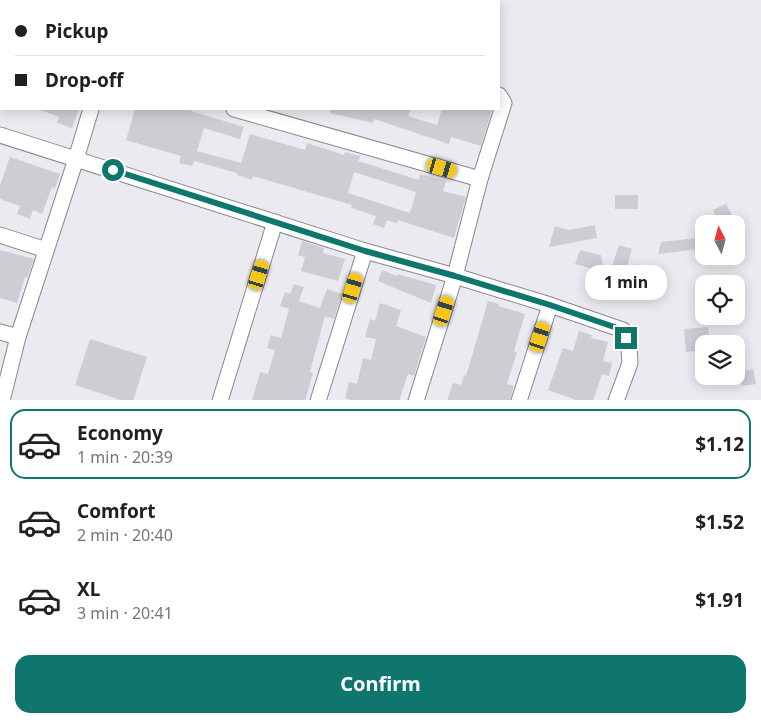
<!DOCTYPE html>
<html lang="en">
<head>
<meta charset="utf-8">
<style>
  :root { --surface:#fff; --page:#f6f6f6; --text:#202124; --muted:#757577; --line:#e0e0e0; --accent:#0f766e }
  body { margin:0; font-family:"Noto Sans",sans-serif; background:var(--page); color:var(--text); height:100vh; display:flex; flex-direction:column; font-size:19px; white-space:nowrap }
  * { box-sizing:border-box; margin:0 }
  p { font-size:16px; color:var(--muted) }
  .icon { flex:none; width:28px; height:28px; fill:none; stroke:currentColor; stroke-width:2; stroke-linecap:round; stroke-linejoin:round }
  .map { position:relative; height:400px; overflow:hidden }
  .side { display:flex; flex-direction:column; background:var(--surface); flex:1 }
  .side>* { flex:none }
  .top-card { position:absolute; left:0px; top:0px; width:500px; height:110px; box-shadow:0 2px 12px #0003; display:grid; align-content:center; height:110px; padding:0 15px; background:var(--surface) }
  .needle { width:32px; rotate:354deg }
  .tools { position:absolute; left:695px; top:215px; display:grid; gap:10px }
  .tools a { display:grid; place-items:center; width:50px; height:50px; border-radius:10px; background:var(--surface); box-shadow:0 2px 12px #0003; font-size:25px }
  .end { position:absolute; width:22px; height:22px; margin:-11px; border:6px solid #0f766e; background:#fff; box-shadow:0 0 0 2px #fff }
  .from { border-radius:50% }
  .bubble { position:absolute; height:35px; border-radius:15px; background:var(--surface); box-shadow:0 2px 12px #0003; font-size:16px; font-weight:700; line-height:35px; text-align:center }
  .car { position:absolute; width:15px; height:30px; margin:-15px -8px; border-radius:6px; box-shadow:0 0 4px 1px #0007; background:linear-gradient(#f5c518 24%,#345 0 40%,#f5c518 0 76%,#345 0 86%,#f5c518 0) }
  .top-card b { display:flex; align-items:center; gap:18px; height:48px; font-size:19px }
  .top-card b+b { border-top:1px solid var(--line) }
  .top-card i { width:12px; height:12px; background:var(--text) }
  ul { padding:9px 0 0; list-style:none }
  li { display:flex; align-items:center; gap:15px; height:70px; margin:0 10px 8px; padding:0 5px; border:2px solid transparent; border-radius:15px }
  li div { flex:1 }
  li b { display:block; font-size:19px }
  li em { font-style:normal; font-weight:700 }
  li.on { border-color:var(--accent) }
  li>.icon { width:45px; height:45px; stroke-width:1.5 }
  .primary-button { display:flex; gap:10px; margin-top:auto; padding:10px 15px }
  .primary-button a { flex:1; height:58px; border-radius:15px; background:var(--accent); color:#fff; font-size:20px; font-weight:700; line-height:58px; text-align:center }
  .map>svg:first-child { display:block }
  .building { fill:#cdcdd4; fill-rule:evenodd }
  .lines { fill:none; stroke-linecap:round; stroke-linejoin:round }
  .street-casing { stroke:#87878d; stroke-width:17 }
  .street { stroke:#fff; stroke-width:15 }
  .route { stroke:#0f766e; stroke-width:6 }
</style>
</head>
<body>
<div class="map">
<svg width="761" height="401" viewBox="0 0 761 401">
  <rect width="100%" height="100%" fill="#eaeaf0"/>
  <g class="building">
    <path d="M42,109H79L72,128L57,123L59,117L41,110Z"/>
    <path d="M135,109H192L191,111L244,127L240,139L204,128L197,151L241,163L250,134L305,150L307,143L344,155L345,152L360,156L358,161L419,180L420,174L446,181L443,191L466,197L454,238L398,220L397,223L387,220L384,228L373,224L376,216L351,208L352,205L253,176L252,180L237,175V173L194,161L192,166L179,163L181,156L126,140ZM354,172L416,192L410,213L348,193Z"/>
    <path d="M331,109H411L408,116L437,125L442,109H492L481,146L451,137L449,144L374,119L373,123L330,113Z"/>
    <path d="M10,157L60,174L55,188L52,187L42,214L33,210L30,219L17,214L20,206L0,199V185Z"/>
    <rect x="615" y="195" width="23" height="14"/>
    <path d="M726,204L733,217L720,224L713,210Z"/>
    <path d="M595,225L597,238L549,247L555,226L569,230Z"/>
    <path d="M697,238L698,249L658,254L661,242Z"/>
    <path d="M302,241L324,248L323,253L345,259L338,281L301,271L305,257L298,255Z"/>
    <path d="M619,245L632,249L623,281L609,277Z"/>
    <path d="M0,250L34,259L27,278L25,277L17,303L0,298Z"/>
    <path d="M580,250L601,255L604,272L575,264Z"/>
    <path d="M382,270L397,276L398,274L436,285L431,303L378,281Z"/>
    <path d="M294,284L304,287L299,301L320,308L327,289L342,294L334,319L325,316L310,372L313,373L305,401H252L260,372L268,374L275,350L267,348L271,335L281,338L289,309L280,306L285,292L290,294Z"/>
    <path d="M488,301L499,304V306L525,314L514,351L517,352L507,384L514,386L510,401H447L453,383L461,385L464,375L466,376Z"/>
    <path d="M380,303L401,310L396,326L426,337L414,376L408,374L399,401H353L345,398L349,382L357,384L363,358L371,360L376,339L365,337L370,319L375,321Z"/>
    <path d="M708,327L710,344H704V350L686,352L684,329Z"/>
    <path d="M579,331L592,335L591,338L608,342L603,361L612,363L609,376L602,374L593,401H579L548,390L563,348L573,351Z"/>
    <path d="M90,339L147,357L133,401H124L75,385Z"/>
    <path d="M753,369L756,384L742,386L739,372Z"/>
  </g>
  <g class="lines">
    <g class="street-casing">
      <g id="street">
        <path d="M23,0V1"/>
        <path d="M210,0L214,1"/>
        <path d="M124,1V0"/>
        <path d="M0,38H1"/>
        <path d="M234,109L480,179"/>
        <path d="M0,135L365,251L455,276L550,305L623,330L629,347L630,363L616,401"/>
        <path d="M0,235L46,250"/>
        <path d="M0,332L18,337"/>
        <path d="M2,401L18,337L76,159L91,109"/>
        <path d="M220,401L275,222"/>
        <path d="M318,401L365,251"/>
        <path d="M416,401L455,276L480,179L504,103L499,95"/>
        <path d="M519,401L550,305"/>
      </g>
    </g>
    <use href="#street" class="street"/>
  </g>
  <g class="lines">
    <path class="route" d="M113,170L365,251L455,276L550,305L623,330L626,338"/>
  </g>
</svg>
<div class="tools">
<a><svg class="needle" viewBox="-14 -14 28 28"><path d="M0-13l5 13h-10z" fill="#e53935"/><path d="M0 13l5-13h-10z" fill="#757577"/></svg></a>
<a><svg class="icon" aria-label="locate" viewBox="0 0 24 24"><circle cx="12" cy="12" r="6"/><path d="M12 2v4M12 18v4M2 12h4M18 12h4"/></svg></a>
<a><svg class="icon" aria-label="layers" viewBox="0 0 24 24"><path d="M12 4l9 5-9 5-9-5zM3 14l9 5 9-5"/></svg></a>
</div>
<i class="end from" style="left:113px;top:170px"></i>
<i class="end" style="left:626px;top:338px"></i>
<div class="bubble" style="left:585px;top:265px;width:82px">1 min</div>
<i class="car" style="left:442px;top:168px;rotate:106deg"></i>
<i class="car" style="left:259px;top:275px;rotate:17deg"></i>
<i class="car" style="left:353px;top:288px;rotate:17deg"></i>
<i class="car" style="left:444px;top:311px;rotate:18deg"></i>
<i class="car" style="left:540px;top:337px;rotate:18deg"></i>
<div class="top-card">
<b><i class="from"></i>Pickup</b>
<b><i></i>Drop-off</b>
</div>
</div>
<section class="side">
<ul>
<li class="on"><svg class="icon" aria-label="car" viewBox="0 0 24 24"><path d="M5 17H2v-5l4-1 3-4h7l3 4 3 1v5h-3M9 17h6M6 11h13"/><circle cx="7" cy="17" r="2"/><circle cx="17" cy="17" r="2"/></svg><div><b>Economy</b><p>1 min · 20:39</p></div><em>$1.12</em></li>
<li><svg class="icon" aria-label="car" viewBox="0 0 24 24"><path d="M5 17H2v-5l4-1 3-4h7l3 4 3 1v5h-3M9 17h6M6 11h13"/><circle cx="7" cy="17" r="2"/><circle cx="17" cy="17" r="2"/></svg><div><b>Comfort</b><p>2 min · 20:40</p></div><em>$1.52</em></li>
<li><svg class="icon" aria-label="car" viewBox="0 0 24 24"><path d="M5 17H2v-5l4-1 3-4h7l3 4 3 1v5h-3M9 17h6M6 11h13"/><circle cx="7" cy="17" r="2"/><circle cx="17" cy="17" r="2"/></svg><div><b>XL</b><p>3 min · 20:41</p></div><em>$1.91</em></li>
</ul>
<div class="primary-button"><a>Confirm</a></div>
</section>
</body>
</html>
